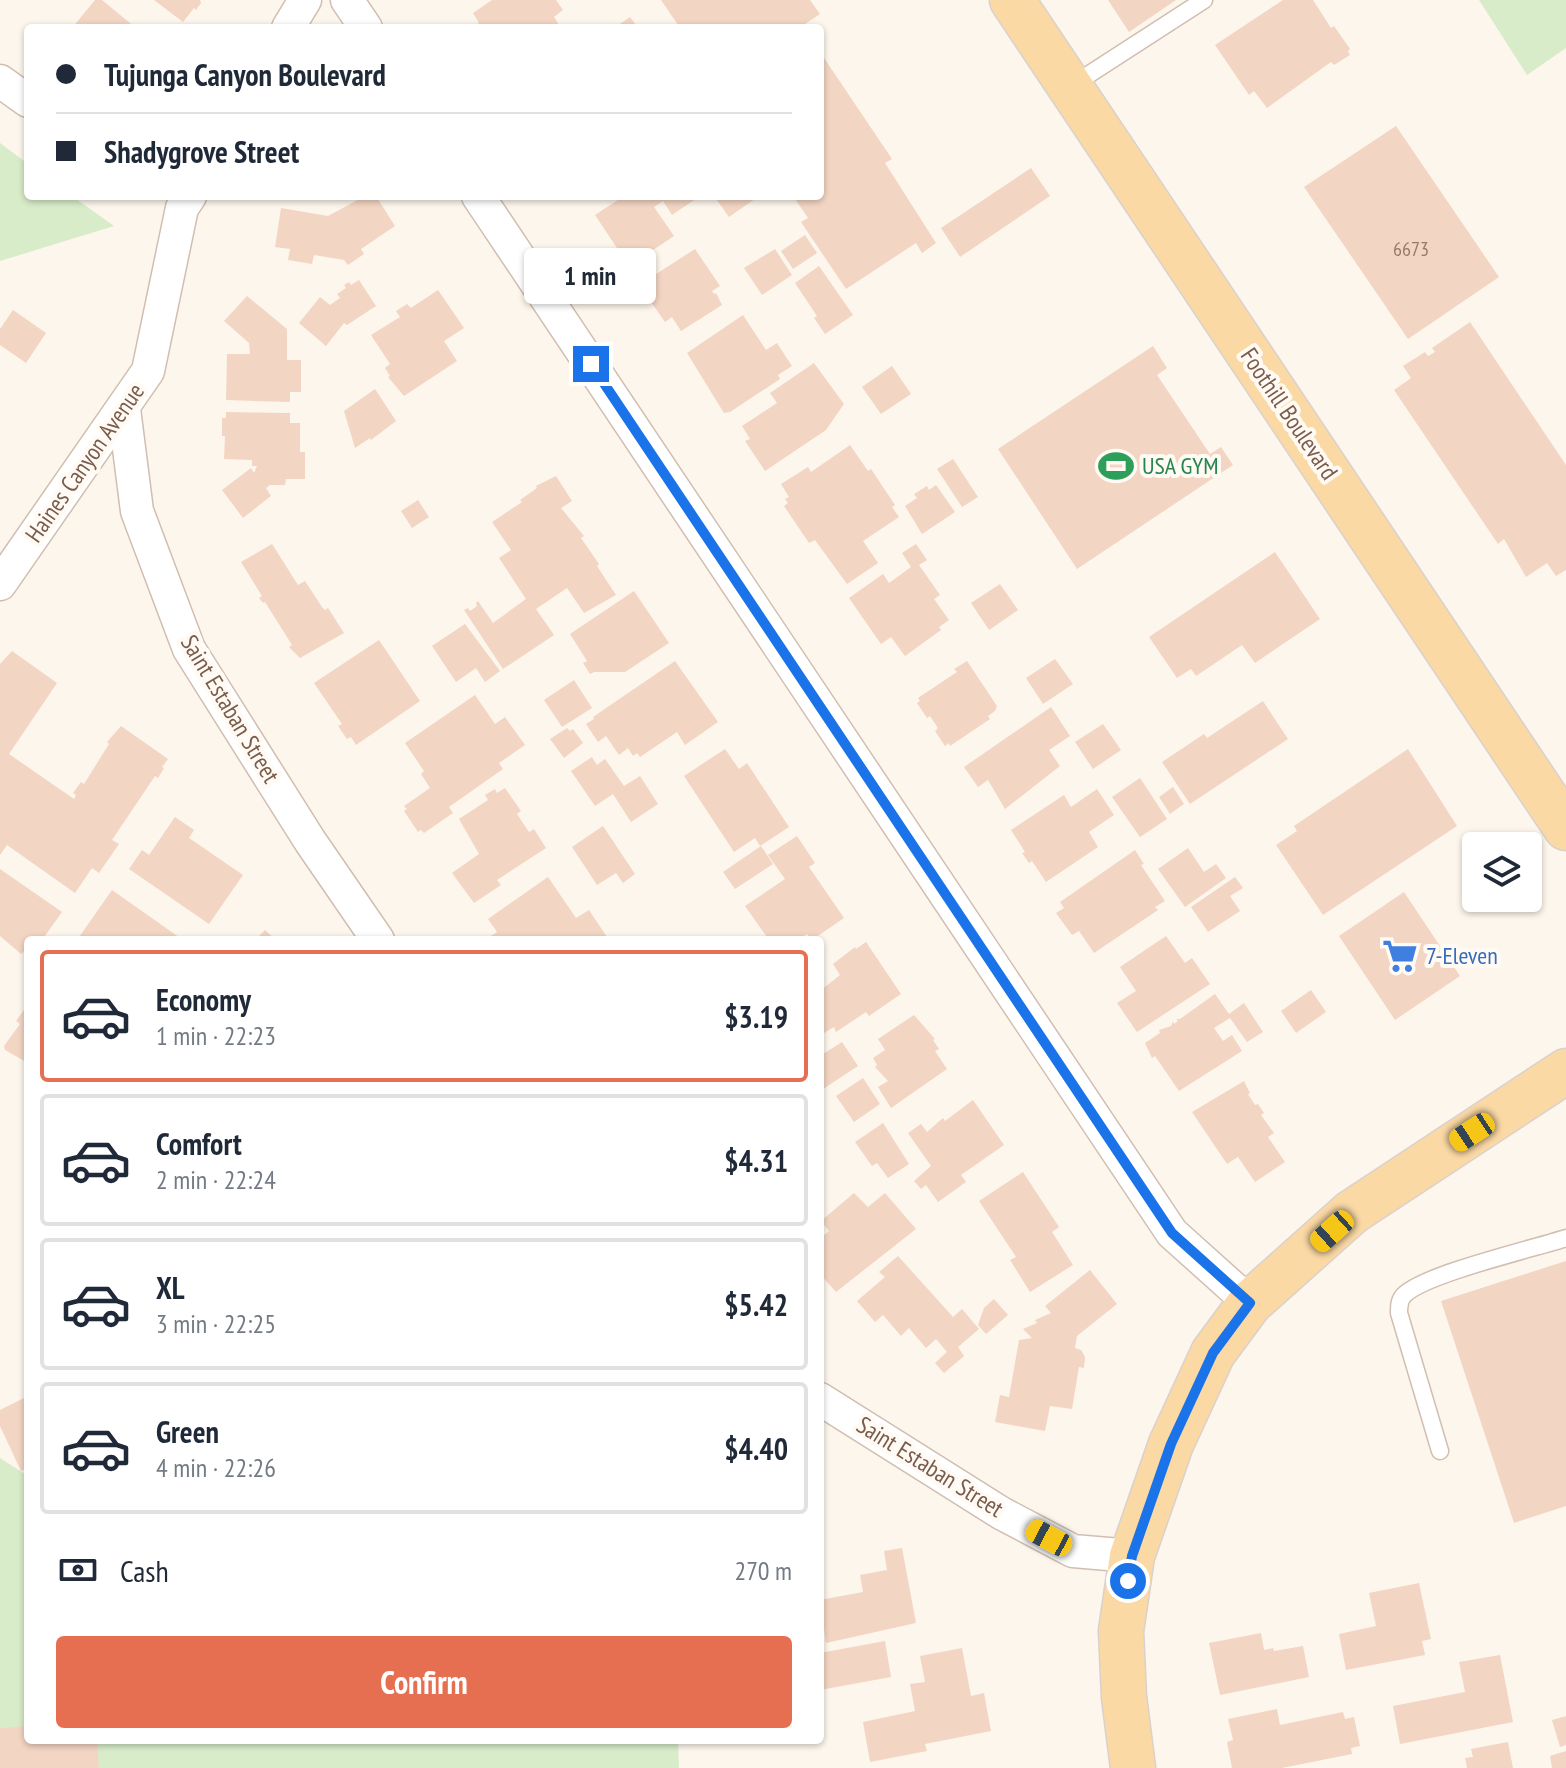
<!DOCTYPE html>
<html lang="en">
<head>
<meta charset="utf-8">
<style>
  :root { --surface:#fff; --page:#f6f6f7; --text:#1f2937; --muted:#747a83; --line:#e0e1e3; --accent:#e76f51 }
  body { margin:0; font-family:"PT Sans Narrow",sans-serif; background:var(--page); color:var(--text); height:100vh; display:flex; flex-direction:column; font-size:30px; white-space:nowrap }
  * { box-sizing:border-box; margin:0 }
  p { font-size:26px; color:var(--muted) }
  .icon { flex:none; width:44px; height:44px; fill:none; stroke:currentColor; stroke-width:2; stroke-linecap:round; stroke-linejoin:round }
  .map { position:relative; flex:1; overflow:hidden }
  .drawer { position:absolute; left:24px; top:936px; width:800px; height:808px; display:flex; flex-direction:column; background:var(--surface); border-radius:8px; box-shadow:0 2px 6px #0004 }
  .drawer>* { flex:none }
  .top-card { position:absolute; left:24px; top:24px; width:800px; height:176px; border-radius:8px; box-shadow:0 2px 6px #0004; display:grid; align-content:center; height:176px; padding:0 32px; background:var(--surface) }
  .buttons { position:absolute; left:1462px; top:832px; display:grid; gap:16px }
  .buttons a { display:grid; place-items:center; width:80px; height:80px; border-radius:8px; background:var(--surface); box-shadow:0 2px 6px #0004; font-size:40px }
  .end { position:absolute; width:36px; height:36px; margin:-18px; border:10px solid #1a73e8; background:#fff; box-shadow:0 0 0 4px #fff }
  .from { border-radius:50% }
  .bubble { position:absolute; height:56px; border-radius:8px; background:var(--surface); box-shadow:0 2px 6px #0004; font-size:26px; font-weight:700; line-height:56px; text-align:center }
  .car { position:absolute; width:24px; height:48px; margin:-24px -12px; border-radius:10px; box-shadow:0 0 6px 2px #0007; background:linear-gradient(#f5c518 24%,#345 0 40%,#f5c518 0 76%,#345 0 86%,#f5c518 0) }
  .top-card b { display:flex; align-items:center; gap:28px; height:76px; font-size:30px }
  .top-card b+b { border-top:2px solid var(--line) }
  .top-card i { width:20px; height:20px; background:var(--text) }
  ul { padding:14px 0 0; list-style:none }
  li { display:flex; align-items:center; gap:24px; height:132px; margin:0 16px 12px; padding:0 16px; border:4px solid var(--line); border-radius:8px }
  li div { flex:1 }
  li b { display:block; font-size:30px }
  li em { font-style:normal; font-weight:700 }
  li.active { border-color:var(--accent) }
  li>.icon { width:72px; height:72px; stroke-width:1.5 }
  .pay { display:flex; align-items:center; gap:20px; height:88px; padding:0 32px; font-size:30px }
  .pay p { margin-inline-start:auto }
  .button { display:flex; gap:16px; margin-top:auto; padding:16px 32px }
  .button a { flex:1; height:92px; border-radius:8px; background:var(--accent); color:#fff; font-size:32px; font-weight:700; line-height:92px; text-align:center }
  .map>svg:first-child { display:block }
  .green { fill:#d8ecc9 }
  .building { fill:#f3d5c3 }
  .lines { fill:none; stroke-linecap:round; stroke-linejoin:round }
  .service-casing { stroke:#d1beb0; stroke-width:19 }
  .minor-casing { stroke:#d1beb0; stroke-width:35 }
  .primary-casing { stroke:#dad1cd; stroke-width:47 }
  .service { stroke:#fff; stroke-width:16 }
  .minor { stroke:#fff; stroke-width:32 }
  .primary { stroke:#fbd9a5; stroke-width:44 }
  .route { stroke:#1a73e8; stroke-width:10 }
  .labels { text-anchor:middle; stroke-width:8; stroke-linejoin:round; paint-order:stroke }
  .number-label { font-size:20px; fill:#987a6a }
  .street-label { font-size:24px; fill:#7a5c4d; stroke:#fffaf3 }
  .leisure-label { font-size:24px; fill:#27864d; stroke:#fffaf3; text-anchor:start }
  .shop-label { font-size:24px; fill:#366cbe; stroke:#fffaf3; text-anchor:start }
</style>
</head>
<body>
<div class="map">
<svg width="1566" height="1768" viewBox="0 0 1566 1768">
  <rect width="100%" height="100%" fill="#fdf6ec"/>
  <g class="green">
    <path d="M1479,0H1566V48L1527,75Z"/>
    <path d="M0,143L28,164V196H72L114,226L0,261Z"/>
    <path d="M0,1458L28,1476V1740H678L679,1768H0Z"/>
  </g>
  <g class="building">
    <path d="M95,0H102L136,28H72Z"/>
    <path d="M154,0H200L201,3L196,10L194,8L183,22Z"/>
    <path d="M492,0H556L563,10L554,17L559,25L555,28H472L479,23L473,13Z"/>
    <path d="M661,0H810L820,14L802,26L804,28H680Z"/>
    <path d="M1108,0H1176L1129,32Z"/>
    <path d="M1283,0H1313L1331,28L1334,26L1350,49L1348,51L1350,55L1334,65L1331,62L1267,108L1254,91L1249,95L1215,45Z"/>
    <path d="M630,17L638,28H614Z"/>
    <path d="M820,52L892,159L885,163L936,243L922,253L916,243L846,289L801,222L808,218L793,196H820Z"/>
    <path d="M1396,126L1499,277L1408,339L1304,187Z"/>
    <path d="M1031,168L1050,196L960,257L941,228Z"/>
    <path d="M365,196H376L395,226L361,249L364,254L348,265L344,260L314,255L312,264L288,260L290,249L275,247L281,208L328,216Z"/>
    <path d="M624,196H696L697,198L672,215L663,201L654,207L674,236L629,266L595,215Z"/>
    <path d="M714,196H759L729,217Z"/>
    <path d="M805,235L817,253L793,269L781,251Z"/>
    <path d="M695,249L720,286L712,291L714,294L716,293L722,305L681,331L672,317L665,322L639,285Z"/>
    <path d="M775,249L792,275L762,295L744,268Z"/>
    <path d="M819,266L853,315L825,334L814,318L817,316L795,283Z"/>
    <path d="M359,280L376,306L347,325L344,323L326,346L299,323L320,297L330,305L340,298L337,294L346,288L344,285L349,282L351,285Z"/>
    <path d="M438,290L464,328L444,341L457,361L404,396L388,377L390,376L385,368L390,364L371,335L400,317L396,311L407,304L411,308Z"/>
    <path d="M247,296L287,329V360H301V392H290V402L226,400L227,354H250L249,343L224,321Z"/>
    <path d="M13,310L46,333L26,363L0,345V329Z"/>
    <path d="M743,315L766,350L777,343L792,366L778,375L780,379L730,412L724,413L687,353Z"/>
    <path d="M1470,322L1566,465V570L1556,576L1547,563L1526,577L1504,539L1498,544L1394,390L1411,378L1403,366L1425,352L1428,356L1435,352L1432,348Z"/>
    <path d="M1153,346L1167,368L1157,375L1210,454L1221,447L1233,465L1077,569L998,449Z"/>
    <path d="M814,363L844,404L826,430L765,471L745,441L750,439L742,426L777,403L770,393Z"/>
    <path d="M892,366L911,394L881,414L862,387Z"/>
    <path d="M375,389L396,421L371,440L370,438L355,448L344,411Z"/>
    <path d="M226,412L290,413V423H300V452H305V479H286L285,485H270L266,488L271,496L243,518L222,490L251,468L254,473L257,466H252V460L224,459L225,436H222V418H226Z"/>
    <path d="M850,445L868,471L871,469L895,505L892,507L899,517L863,541L878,563L847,584L815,540L809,543L784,506L788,503L785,499L789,497L781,484L808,467L811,472Z"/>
    <path d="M953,459L978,497L962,507L937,469Z"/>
    <path d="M556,476L572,501L561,508L584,536L581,538L599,564L597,566L616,595L584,613L567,588L536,609L554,635L503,669L464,610L468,608L470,611L477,606L476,603L478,601L493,623L526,599L499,558L511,550L492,522L522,502L520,500L537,488L536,486Z"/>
    <path d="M936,485L955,512L922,534L905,506L917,498L914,494L927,486L929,490Z"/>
    <path d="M418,500L429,517L412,528L401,511Z"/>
    <path d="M272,544L298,585L305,581L322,607L325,610L328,608L344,633L300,658L289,647L292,645L265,602L263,603L259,598L262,596L241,562Z"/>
    <path d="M916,544L927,560L919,565L940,595L934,599L949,620L939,627L941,630L905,656L891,637L881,644L849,598L883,574L889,583L911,567L902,553Z"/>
    <path d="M1275,552L1320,619L1255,663L1242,645L1196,676L1191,669L1177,678L1149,637Z"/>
    <path d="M1000,584L1018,610L989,630L971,603Z"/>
    <path d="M634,591L669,643L625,672H594L590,674L583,663L587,661L570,634Z"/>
    <path d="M465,624L500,671L485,682L476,668L456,682L432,646Z"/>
    <path d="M379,640L420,701L356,745L351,737L347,739L338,726L342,724L314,683Z"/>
    <path d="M12,651L57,683L9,754L74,799L76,795L73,793L81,782L84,784L109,744L107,742L121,726L168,759L162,767L164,768L158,778L155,776L112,840L119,844L99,873L92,868L75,893L7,845L0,855V664Z"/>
    <path d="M1055,659L1073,684L1043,704L1026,678Z"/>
    <path d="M675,661L718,722L685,745L677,732L640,757L637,753L633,756L628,748L619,755L606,736L598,742L586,724L594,719L593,717Z"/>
    <path d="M967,661L997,706L995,711L988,716L990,719L950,746L949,743L945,746L935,731L938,728L930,716L927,718L917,703L920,701L918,698L957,672L954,669Z"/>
    <path d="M574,680L592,708L562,727L544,700Z"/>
    <path d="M475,695L495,724L505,717L525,745L499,763L503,769L449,807L453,813L424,833L421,830L418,832L404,811L407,809L404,806L430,788L421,774L424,771L405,743Z"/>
    <path d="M1263,701L1288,739L1190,804L1162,762L1204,734L1207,738Z"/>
    <path d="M1051,707L1070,736L1049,750L1060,766L1005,809L988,780L978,787L964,767Z"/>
    <path d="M1103,724L1121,750L1093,769L1075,742Z"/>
    <path d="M567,728L570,731L573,729L583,743L564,758L550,739Z"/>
    <path d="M725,749L739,769L747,763L789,827L760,846L755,838L734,852L684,776Z"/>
    <path d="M1408,749L1457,826L1323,915L1276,845L1297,831L1294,826Z"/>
    <path d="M592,757L597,765L605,759L624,786L640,776L658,804L631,822L613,794L595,806L571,771Z"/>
    <path d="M1140,778L1167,819L1140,837L1112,797Z"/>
    <path d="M1173,787L1184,804L1170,814L1159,797Z"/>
    <path d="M505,788L521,811L517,814L529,832L534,829L546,848L497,880L501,885L474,903L452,873L479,854L459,819L488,800L485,795L495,789L497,793Z"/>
    <path d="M1097,789L1114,815L1089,832L1098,847L1046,882L1032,861L1029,863L1022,853L1025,852L1011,830L1064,795L1071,807Z"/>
    <path d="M175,817L194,830L189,838L243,875L209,924L129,869L142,850L149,855Z"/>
    <path d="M603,826L635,874L623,883L616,873L597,885L572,847Z"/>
    <path d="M797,836L815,863L809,867L844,918L812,940L807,934L798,940H769L745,906L785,879L768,855Z"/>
    <path d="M761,846L773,864L735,889L723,872Z"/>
    <path d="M1188,848L1204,872L1216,864L1226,878L1185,907L1158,869Z"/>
    <path d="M1135,850L1144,864L1141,865L1165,901L1155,907L1158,910L1094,953L1079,931L1072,935L1056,913L1064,908L1060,902Z"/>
    <path d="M0,869L62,912L42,940H28V955L23,952L21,954L0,936Z"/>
    <path d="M548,877L576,918L589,910L609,940H485L497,932L488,919Z"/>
    <path d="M1235,877L1243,888L1230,896L1240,911L1208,932L1191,907Z"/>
    <path d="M112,890L183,940H77Z"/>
    <path d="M1404,892L1460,976L1395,1020L1339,936Z"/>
    <path d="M265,930L276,940H255Z"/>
    <path d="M1166,936L1185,963L1192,958L1210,984L1137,1032L1117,1003L1136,991L1120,967Z"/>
    <path d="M866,942L901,994L869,1016L866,1012L836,1032L834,1027L824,1033L820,1027V991L840,975L833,964L855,947L856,949Z"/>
    <path d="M1311,990L1326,1012L1296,1033L1281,1011Z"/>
    <path d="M1215,994L1229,1014L1244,1003L1263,1032L1247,1042L1230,1018L1214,1028L1223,1041L1232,1035L1242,1051L1179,1091L1155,1056L1152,1058L1145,1043L1160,1033L1159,1030L1171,1026L1173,1021L1174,1024L1178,1021L1176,1019H1180Z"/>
    <path d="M24,1010L28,1013V1063L5,1050L4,1046L20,1024L16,1021Z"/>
    <path d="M914,1015L935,1039L933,1040L939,1049L935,1051L947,1069L891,1108L878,1087L888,1081L875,1067L877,1065L873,1058L885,1050L878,1039Z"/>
    <path d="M842,1042L858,1066L820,1091V1056Z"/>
    <path d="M863,1078L880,1104L854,1122L836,1096Z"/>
    <path d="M1244,1081L1250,1093L1248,1094L1255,1105L1258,1104L1264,1113L1261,1115L1274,1133L1268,1137L1285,1162L1255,1182L1238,1157L1227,1164L1192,1112Z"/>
    <path d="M973,1100L1004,1145L961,1175L966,1182L938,1202L926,1185L921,1189L914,1181L931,1166L908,1133L921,1124L927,1132L943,1118L945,1121Z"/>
    <path d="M883,1123L909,1164L888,1178L877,1163L872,1166L855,1142Z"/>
    <path d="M1023,1172L1059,1227L1052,1232L1073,1265L1030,1292L1010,1260L1016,1257L979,1201Z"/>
    <path d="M854,1193L868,1207L885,1193L916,1229L836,1292L820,1274V1239L829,1231L821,1221Z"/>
    <path d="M898,1256L953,1317L962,1309L979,1329L958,1347L964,1356L944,1373L935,1363L947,1352L936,1339L926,1348L909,1328L901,1336L883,1315L875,1322L857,1301L885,1277L879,1272Z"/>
    <path d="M1566,1261V1506L1514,1523L1441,1301Z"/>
    <path d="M1090,1270L1117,1304L1077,1336L1075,1348L1081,1350L1085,1357L1084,1368L1079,1367L1072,1409L1050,1406L1045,1431L995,1422L1000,1395L1009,1397L1019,1340L1032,1338L1023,1329L1037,1323L1035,1320L1051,1313L1045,1306Z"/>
    <path d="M994,1299L1008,1315L986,1334L978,1325L984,1308Z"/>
    <path d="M28,1396V1468L21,1471L0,1426V1410Z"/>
    <path d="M902,1548L916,1623L826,1643L820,1600L863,1592L860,1575L887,1570L884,1551Z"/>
    <path d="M1419,1583L1431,1639L1422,1641L1425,1655L1346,1670L1339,1634L1376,1626L1369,1593Z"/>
    <path d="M1261,1633L1264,1650L1273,1648L1274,1651L1303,1646L1309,1677L1220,1695L1209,1643Z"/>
    <path d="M885,1641L891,1677L820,1690V1653Z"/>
    <path d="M962,1648L971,1696L984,1693L991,1731L925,1744L927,1751L870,1762L863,1722L915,1711L910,1684L925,1682L920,1656Z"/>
    <path d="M1500,1655L1513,1722L1400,1744L1393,1706L1465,1692L1459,1662Z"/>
    <path d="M1277,1709L1280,1725L1343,1712L1345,1719L1354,1717L1360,1746L1351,1748L1352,1754L1282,1768H1232L1227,1742L1233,1740L1228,1719Z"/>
    <path d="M1566,1716V1745L1560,1747L1552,1720Z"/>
    <path d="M28,1726V1740H97L99,1768H0V1728Z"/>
    <path d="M1508,1742L1513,1768H1467L1465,1758L1473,1757L1471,1749Z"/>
    <path d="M1566,1751V1768H1552L1550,1756Z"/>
  </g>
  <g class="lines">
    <g class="service-casing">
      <g id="service">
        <path d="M1071,86L1204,0"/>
        <path d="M1440,1451L1399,1313C1399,1306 1399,1300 1404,1295C1425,1274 1532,1249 1566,1238"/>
      </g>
    </g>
    <g class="minor-casing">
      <g id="minor">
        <path d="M347,0L366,28"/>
        <path d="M288,28L305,0"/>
        <path d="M0,81L28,101"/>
        <path d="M478,196L1172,1233L1250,1303"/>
        <path d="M124,409L137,511L189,649L310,841L378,940"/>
        <path d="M0,584L148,371L182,208L190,196"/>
        <path d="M820,1399L1001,1513L1073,1551L1132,1556"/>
      </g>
    </g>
    <g class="primary-casing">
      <g id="primary">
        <path d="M1012,0L1566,828"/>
        <path d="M1133,1768L1124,1697L1121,1631L1132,1556L1171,1444L1213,1353L1250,1303L1352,1212L1566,1071"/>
      </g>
    </g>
    <use href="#service" class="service"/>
    <use href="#minor" class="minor"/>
    <use href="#primary" class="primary"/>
  </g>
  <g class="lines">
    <path class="route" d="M591,364L1172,1233L1250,1303L1213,1353L1171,1444L1132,1556L1128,1581"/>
  </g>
  <defs>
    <g id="stadium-bare" transform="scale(2.76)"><path d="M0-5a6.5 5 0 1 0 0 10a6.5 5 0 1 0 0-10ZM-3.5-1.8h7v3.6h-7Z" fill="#2e9e5b" stroke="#fffaf3" stroke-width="2.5" paint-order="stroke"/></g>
    <g id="supermarket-bare" transform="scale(2.76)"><path d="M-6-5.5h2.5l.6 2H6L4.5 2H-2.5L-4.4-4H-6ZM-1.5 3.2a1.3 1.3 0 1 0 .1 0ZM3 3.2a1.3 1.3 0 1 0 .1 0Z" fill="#3f7fe0" stroke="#fffaf3" stroke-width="2.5" paint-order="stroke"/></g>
  </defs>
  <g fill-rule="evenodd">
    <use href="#stadium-bare" x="1116" y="466"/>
    <use href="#supermarket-bare" x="1400" y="956"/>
  </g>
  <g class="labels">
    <g class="number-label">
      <text x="1411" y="256">6673</text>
    </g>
    <g class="street-label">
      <text transform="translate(1289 414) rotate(56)" y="8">Foothill Boulevard</text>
      <text transform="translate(85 463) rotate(-55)" y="8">Haines Canyon Avenue</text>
      <text transform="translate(230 709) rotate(59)" y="8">Saint Estaban Street</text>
      <text transform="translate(930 1467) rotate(32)" y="8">Saint Estaban Street</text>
    </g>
    <g class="leisure-label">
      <text x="1142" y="474">USA GYM</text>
    </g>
    <g class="shop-label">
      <text x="1426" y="964">7-Eleven</text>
    </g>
  </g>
</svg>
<div class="buttons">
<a><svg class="icon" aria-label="layers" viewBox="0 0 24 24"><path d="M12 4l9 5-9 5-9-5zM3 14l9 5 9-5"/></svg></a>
</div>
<i class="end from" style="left:1128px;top:1581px"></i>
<i class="end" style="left:591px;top:364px"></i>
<div class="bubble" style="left:524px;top:248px;width:132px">1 min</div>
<i class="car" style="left:1472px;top:1132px;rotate:237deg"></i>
<i class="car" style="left:1332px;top:1231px;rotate:228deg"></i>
<i class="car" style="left:1049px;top:1538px;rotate:298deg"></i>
<div class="top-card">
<b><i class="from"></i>Tujunga Canyon Boulevard</b>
<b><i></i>Shadygrove Street</b>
</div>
<section class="drawer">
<ul>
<li class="active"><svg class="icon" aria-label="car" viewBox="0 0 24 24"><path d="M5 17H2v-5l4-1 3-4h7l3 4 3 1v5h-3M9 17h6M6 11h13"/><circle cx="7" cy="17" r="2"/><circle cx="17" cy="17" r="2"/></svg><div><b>Economy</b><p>1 min · 22:23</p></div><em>$3.19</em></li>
<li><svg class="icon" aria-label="car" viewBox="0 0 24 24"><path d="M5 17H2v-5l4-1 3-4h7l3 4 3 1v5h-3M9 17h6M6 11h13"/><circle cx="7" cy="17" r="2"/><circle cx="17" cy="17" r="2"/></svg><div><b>Comfort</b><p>2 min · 22:24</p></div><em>$4.31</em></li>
<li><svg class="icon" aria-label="car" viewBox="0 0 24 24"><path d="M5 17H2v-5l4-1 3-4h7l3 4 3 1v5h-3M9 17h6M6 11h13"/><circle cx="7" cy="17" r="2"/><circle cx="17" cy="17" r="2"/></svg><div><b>XL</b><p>3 min · 22:25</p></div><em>$5.42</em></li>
<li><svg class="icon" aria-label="car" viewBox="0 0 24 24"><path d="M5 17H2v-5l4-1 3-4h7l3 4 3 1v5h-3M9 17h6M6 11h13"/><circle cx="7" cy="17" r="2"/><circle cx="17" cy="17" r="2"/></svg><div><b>Green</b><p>4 min · 22:26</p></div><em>$4.40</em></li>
</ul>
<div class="pay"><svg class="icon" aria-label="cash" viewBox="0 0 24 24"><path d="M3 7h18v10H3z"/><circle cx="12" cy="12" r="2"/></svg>Cash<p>270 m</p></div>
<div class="button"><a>Confirm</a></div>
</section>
</div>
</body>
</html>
